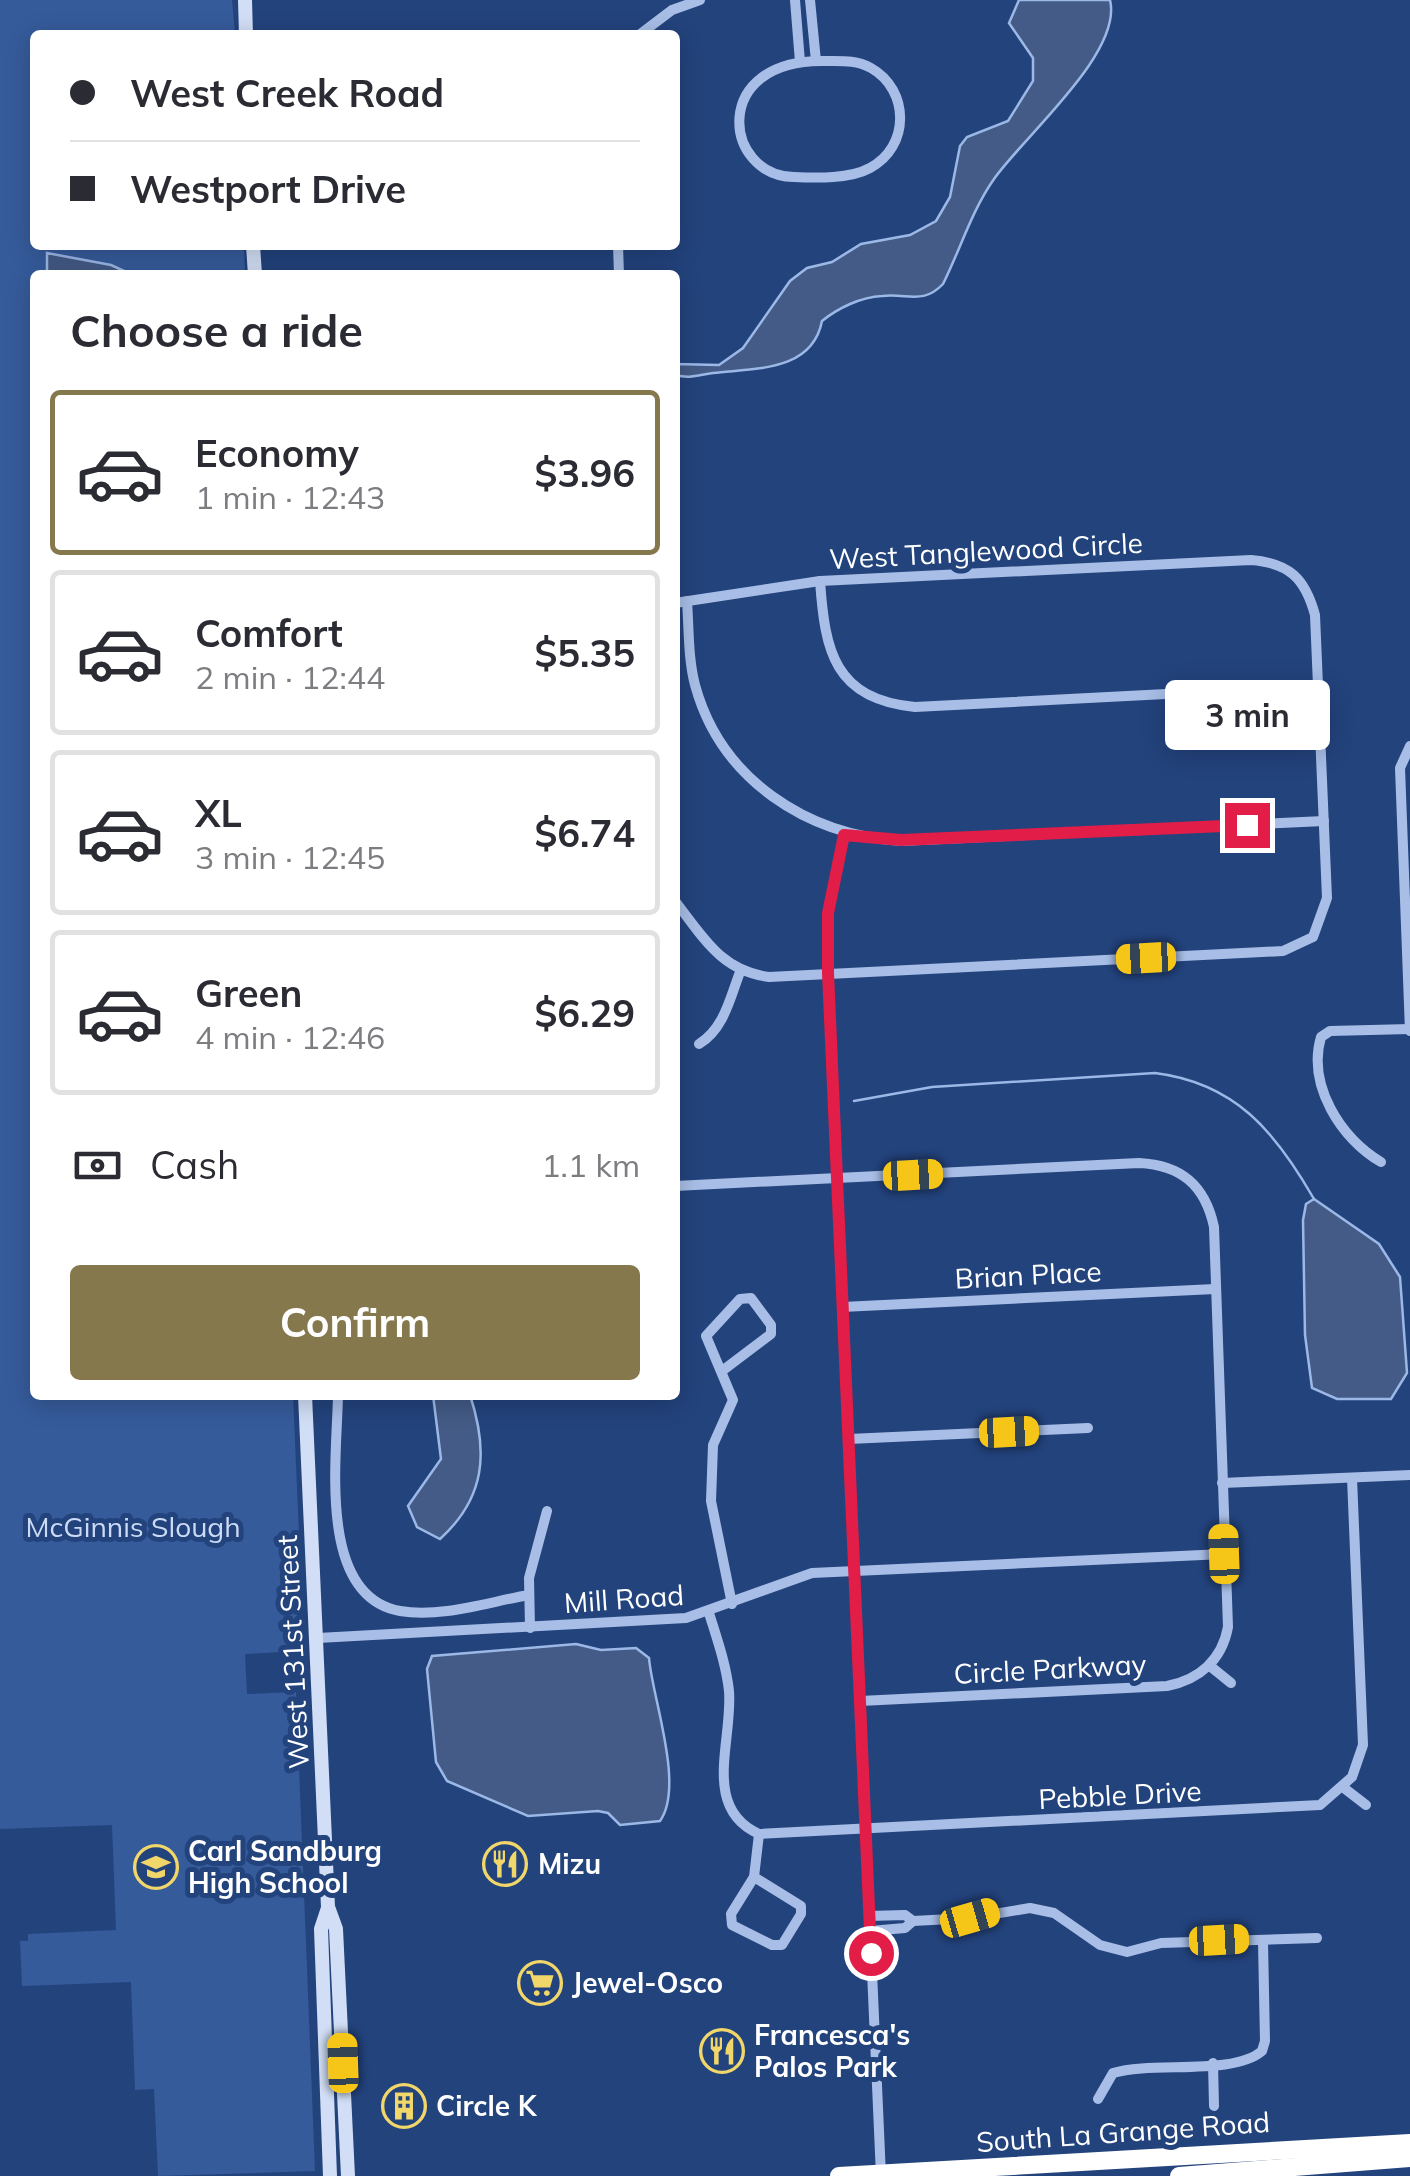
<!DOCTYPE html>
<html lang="en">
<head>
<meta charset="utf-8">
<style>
  :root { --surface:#fff; --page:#f7f7f7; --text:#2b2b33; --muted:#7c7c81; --line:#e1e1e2; --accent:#84784c }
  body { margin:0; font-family:Mulish,sans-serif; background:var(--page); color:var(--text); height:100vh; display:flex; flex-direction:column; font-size:38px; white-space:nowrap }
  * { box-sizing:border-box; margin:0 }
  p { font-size:32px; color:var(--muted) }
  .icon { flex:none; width:55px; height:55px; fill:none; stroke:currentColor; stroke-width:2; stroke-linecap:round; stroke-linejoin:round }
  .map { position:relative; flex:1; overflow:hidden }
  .details { position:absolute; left:30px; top:270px; width:650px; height:1130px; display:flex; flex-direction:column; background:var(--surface); border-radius:10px; box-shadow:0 5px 25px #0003 }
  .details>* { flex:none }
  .hud { position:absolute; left:30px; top:30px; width:650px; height:220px; border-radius:10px; box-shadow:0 5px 25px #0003; display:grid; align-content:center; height:220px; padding:0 40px; background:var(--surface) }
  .end { position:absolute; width:45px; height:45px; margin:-22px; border:12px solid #e11d48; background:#fff; box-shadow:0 0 0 5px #fff }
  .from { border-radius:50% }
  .bubble { position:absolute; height:70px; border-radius:10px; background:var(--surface); box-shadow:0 5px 25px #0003; font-size:32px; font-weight:700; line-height:70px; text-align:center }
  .car { position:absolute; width:30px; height:60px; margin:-30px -15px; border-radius:12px; box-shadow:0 0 8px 2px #0007; background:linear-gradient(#f5c518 24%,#345 0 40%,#f5c518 0 76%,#345 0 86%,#f5c518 0) }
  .hud b { display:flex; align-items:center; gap:35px; height:95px; font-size:38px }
  .hud b+b { border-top:2px solid var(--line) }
  .hud i { width:25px; height:25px; background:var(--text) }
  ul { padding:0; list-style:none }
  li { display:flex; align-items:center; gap:30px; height:165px; margin:0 20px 15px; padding:0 20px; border:5px solid var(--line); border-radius:10px }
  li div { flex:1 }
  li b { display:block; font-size:38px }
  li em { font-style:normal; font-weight:700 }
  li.on { border-color:var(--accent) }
  li>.icon { width:90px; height:90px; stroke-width:1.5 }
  h2 { padding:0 40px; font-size:45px; line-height:120px }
  .pay { display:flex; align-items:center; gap:25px; height:110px; padding:0 40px; font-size:38px }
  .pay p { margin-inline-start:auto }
  .primary-button { display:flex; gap:20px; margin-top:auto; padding:20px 40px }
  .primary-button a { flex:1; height:115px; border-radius:10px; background:var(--accent); color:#fff; font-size:40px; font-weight:700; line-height:115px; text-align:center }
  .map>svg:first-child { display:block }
  .green { fill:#365b9b }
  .water { fill:#435b86; stroke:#9cb8e7; stroke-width:2.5 }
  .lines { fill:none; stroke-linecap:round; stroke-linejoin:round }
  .stream { stroke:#9cb8e7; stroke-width:2.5 }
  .street { stroke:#a8bee6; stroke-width:10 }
  .secondary { stroke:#d1def5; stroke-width:14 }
  .highway { stroke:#fff; stroke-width:18 }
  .route { stroke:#e11d48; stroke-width:12 }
  .labels { text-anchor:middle; stroke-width:10; stroke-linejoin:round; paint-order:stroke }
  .street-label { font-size:28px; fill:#fff; stroke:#23437d }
  .park-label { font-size:28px; fill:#cbdaf5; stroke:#23437d }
  .poi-label { font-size:28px; font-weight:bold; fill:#fff; stroke:#23437d; text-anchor:start }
</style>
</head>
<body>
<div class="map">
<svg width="1410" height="2176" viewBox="0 0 1410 2176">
  <rect width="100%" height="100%" fill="#23437d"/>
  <path class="green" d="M0,0H232L235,35H35V245H244L245,275H35V1395H293L304,1651L245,1654L247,1694L296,1692L315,2171L158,2176L154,2089L135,2090L131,1982L22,1986L20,1941H28V1934L116,1930L112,1825L0,1829Z"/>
  <g class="water">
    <path d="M1019,0H1110C1123,53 1024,136 994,179C972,210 960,250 943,284C923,305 908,293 882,296C861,297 838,308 822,321C812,372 755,368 713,373C698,375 691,379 675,375V364L719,365L743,348L790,281L807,268L832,262L861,244L910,235L936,221L950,197L960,146L967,137L1008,121L1033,81V58L1009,23Z"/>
    <path d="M47,253L111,265L133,275H47Z"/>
    <path d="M1314,1199L1379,1244L1400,1277L1407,1373L1391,1399H1337L1312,1388L1305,1335L1303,1220L1306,1204Z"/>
    <path d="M433,1395H470C489,1453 485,1498 440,1539L417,1527L408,1506L441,1459Z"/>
    <path d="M576,1644L601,1650L636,1648L649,1658C652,1697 685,1786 660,1821L620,1825L608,1813L598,1811L528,1816L447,1781L436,1762L427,1669L432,1656Z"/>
  </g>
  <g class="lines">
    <path class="stream" d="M854,1101L932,1087L1155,1073C1235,1083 1275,1131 1314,1199"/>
    <g class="street">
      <path d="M795,0L800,62"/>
      <path d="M810,0L816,61"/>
      <path d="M639,35L672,10L700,0"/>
      <path d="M826,61C842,61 857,60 871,68C910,90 910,147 870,168C850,179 817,178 794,177C723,176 709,58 826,61Z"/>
      <path d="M618,245L619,275"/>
      <path d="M820,581C825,651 834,699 915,707L1318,686"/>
      <path d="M687,601C689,629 688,658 695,685C721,780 807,835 901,841L1324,821"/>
      <path d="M675,603L820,581L1251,560C1289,563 1305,578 1315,615L1327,898L1313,937L1283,951L769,977C721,971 703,937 675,901"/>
      <path d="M1410,746L1400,768L1410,1031"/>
      <path d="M844,835L828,913V973L881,2176"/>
      <path d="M699,1044C724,1029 730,998 740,972"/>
      <path d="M1381,1162C1341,1139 1307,1085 1321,1037L1330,1031L1410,1029"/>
      <path d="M675,1186L1139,1163C1181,1165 1205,1185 1214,1227L1228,1627C1222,1660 1199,1680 1167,1686L860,1701"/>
      <path d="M842,1307L1215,1289"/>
      <path d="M722,1371L771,1334V1325L751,1298L740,1299L706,1336L733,1400L713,1445L711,1501L732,1604"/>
      <path d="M338,1395C337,1458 317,1596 400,1611C441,1618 488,1602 529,1595"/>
      <path d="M849,1439L1088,1428"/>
      <path d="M1222,1483L1410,1475"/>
      <path d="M709,1613C717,1639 726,1664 729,1691C733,1741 701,1808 759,1834L1320,1805L1352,1777L1363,1745L1352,1478"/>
      <path d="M530,1628L529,1578L547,1511"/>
      <path d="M318,1638L686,1618L812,1573L1224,1554"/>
      <path d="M1210,1666L1231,1683"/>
      <path d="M1344,1788L1366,1805"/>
      <path d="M754,1877L801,1906V1914L782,1945H772L732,1925L731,1914L754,1877L759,1834"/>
      <path d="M869,1916L905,1915L913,1921L970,1918L1030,1908L1054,1913L1100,1945L1127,1952L1161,1943L1317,1938"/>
      <path d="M870,1931L905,1928L913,1921"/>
      <path d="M1213,2063L1214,2106"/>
      <path d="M1098,2099L1113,2073C1153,2061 1233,2076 1262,2051L1265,2041L1263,1942"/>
    </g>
    <g class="secondary">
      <path d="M245,0L246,35"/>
      <path d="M253,245L255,275"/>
      <path d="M305,1395L328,1907L336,1929L348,2176"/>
      <path d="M328,1908L321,1929L330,2176"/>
    </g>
    <g class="highway">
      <path d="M839,2176L1410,2143"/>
      <path d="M1179,2176L1410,2158"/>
    </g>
  </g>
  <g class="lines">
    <path class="route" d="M871,1953L828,973V913L844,835L901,840L1247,825"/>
  </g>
  <defs>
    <g id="restaurant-ring" transform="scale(2.25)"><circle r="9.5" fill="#23437d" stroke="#f1d66a" stroke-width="1.5"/><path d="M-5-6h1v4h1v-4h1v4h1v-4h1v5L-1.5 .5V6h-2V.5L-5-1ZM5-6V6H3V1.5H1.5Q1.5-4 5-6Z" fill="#f1d66a"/></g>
    <g id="school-ring" transform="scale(2.25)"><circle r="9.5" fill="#23437d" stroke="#f1d66a" stroke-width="1.5"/><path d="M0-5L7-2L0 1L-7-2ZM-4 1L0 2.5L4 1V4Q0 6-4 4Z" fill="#f1d66a"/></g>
    <g id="supermarket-ring" transform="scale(2.25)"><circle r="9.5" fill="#23437d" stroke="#f1d66a" stroke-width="1.5"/><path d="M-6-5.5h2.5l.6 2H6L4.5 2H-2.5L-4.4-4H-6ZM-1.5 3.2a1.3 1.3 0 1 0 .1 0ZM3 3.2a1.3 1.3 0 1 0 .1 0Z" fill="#f1d66a"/></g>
    <g id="building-ring" transform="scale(2.25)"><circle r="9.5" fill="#23437d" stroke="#f1d66a" stroke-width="1.5"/><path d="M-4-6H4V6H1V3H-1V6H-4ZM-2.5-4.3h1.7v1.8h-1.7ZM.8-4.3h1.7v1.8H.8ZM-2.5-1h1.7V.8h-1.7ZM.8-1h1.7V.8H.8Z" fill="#f1d66a"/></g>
  </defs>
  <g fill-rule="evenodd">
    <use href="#restaurant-ring" x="505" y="1864"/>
    <use href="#school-ring" x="156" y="1867"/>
    <use href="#supermarket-ring" x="540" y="1983"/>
    <use href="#restaurant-ring" x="722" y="2051"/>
    <use href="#building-ring" x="404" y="2106"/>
  </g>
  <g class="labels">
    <g class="street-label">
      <text transform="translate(986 551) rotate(-3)" y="10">West Tanglewood Circle</text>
      <text transform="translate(1028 1275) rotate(-3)" y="10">Brian Place</text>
      <text transform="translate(624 1599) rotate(-4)" y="10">Mill Road</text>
      <text transform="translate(293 1652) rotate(-93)" y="10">West 131st Street</text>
      <text transform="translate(1050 1669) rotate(-3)" y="10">Circle Parkway</text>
      <text transform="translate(1120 1795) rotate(-3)" y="10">Pebble Drive</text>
      <text transform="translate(1123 2132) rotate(-4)" y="10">South La Grange Road</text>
    </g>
    <g class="park-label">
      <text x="133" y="1537">McGinnis Slough</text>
    </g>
    <g class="poi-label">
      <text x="188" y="1861">Carl Sandburg<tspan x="188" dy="32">High School</tspan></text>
      <text x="538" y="1874">Mizu</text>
      <text x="572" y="1993">Jewel-Osco</text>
      <text x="754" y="2045">Francesca's<tspan x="754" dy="32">Palos Park</tspan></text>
      <text x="436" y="2116">Circle K</text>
    </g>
  </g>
</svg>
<i class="end from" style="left:871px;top:1953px"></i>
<i class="end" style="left:1247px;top:825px"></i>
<div class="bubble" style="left:1165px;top:680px;width:165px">3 min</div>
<i class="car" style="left:1146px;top:958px;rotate:267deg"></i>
<i class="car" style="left:913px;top:1175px;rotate:87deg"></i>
<i class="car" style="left:1009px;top:1432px;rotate:87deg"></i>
<i class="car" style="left:1224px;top:1554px;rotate:358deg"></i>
<i class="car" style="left:970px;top:1918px;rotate:74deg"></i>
<i class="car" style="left:1219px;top:1940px;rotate:87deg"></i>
<i class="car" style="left:343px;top:2063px;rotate:358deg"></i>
<div class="hud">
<b><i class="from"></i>West Creek Road</b>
<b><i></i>Westport Drive</b>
</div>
<section class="details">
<h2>Choose a ride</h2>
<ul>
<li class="on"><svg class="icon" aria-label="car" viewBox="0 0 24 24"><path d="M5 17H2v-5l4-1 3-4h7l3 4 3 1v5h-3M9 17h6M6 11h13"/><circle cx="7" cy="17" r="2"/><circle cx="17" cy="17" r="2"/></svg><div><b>Economy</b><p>1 min · 12:43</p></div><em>$3.96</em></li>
<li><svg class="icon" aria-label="car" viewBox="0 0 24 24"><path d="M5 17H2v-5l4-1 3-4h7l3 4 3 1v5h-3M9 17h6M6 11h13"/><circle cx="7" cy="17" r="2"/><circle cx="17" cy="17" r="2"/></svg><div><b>Comfort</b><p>2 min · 12:44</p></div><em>$5.35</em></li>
<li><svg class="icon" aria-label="car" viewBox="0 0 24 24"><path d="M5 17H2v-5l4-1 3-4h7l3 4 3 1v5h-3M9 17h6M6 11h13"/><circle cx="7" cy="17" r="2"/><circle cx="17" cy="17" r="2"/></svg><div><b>XL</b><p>3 min · 12:45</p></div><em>$6.74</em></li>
<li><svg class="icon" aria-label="car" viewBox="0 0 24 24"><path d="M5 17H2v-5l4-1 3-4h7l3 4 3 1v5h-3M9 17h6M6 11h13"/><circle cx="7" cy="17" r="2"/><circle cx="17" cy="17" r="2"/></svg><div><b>Green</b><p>4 min · 12:46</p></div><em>$6.29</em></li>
</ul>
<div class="pay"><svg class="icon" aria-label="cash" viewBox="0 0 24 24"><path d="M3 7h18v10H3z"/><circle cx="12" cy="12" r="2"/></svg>Cash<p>1.1 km</p></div>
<div class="primary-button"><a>Confirm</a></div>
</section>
</div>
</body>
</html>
